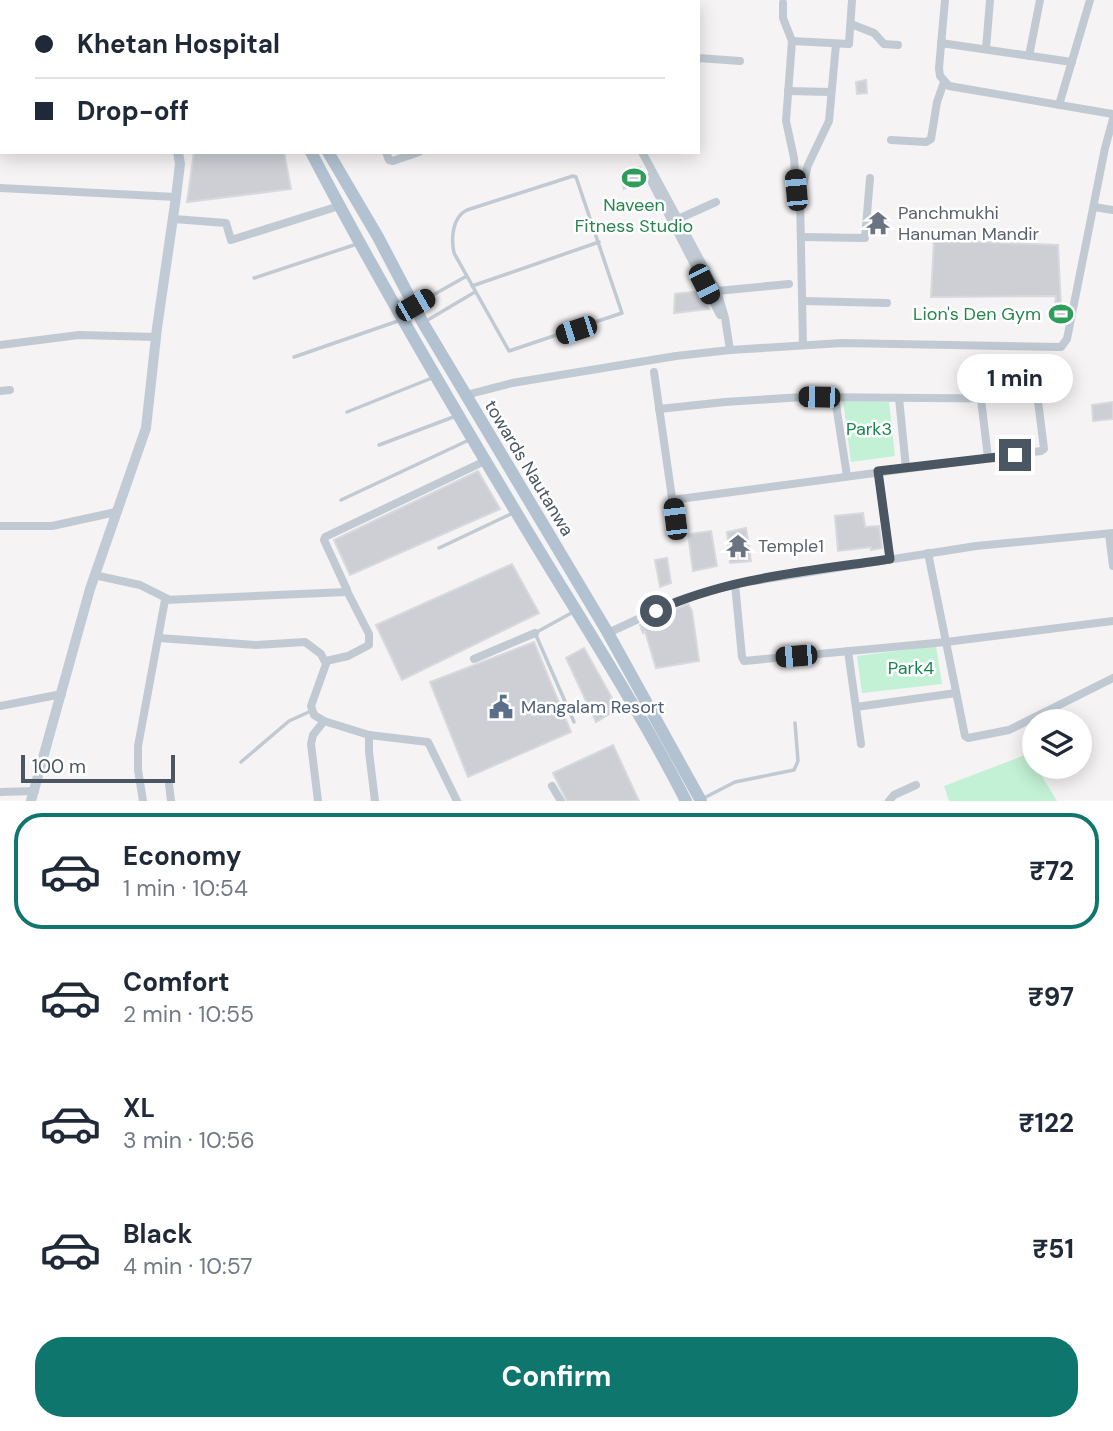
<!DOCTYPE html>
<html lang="en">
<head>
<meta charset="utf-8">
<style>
  :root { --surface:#fff; --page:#f2f2f3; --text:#1f2937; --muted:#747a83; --line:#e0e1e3; --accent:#0f766e }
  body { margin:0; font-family:"DM Sans",sans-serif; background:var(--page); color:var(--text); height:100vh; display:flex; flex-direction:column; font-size:26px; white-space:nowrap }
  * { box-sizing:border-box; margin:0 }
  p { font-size:23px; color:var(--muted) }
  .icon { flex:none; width:38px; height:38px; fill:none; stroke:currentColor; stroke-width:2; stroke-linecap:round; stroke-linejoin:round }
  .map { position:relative; height:801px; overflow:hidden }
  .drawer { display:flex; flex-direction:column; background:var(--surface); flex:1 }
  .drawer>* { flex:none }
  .hud { position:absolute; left:0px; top:0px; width:700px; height:154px; box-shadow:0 4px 18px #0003; display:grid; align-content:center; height:154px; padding:0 35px; background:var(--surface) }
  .buttons { position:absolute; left:1022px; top:709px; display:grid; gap:14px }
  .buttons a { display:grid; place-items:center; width:70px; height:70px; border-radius:50%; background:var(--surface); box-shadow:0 4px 18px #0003; font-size:35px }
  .scale { position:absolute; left:21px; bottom:18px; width:154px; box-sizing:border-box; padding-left:7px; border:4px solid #4a5661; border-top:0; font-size:19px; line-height:24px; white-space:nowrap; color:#4a5661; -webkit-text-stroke:5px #fff; paint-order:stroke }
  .end { position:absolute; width:32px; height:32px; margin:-16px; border:9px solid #4a5661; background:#fff; box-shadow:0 0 0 4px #fff }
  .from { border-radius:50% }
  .bubble { position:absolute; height:49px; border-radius:24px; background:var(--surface); box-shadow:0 4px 18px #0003; font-size:23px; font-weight:700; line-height:49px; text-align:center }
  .car { position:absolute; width:21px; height:42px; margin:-21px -10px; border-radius:9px; box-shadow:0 0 5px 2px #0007; background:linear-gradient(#222 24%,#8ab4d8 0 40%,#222 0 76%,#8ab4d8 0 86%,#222 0) }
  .hud b { display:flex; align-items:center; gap:24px; height:66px; font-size:26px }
  .hud b+b { border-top:2px solid var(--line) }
  .hud i { width:18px; height:18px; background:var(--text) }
  ul { padding:12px 0 0; list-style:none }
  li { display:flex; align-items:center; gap:21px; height:116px; margin:0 14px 10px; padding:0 21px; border:4px solid transparent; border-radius:28px }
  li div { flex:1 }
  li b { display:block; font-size:26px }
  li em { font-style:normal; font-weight:700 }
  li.active { border-color:var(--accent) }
  li>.icon { width:63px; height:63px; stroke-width:1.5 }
  .primary-button { display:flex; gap:14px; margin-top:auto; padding:14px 35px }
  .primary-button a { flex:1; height:80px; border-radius:28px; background:var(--accent); color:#fff; font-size:28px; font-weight:700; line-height:80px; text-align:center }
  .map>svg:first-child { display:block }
  .green { fill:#c3f1d5 }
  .building { fill:#cdcfd5; stroke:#d7d9de; stroke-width:2 }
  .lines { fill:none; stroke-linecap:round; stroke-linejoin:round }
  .lane { stroke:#c1cad2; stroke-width:3.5 }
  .street { stroke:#c1cad2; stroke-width:8 }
  .secondary { stroke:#c1cbd6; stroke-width:10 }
  .primary { stroke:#b3c2d1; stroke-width:12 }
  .route { stroke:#4a5661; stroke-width:9 }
  .labels { text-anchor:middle; stroke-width:5; stroke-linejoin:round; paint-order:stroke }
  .leisure-label { font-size:18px; fill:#27864d; stroke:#fff }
  .worship-label { font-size:18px; fill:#5b616d; stroke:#fff; text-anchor:start }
  .park-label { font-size:18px; fill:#17864f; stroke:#fff }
  .street-label { font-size:18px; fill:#4a5661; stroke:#fff }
  .service-label { font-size:18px; fill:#4e5e75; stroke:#fff; text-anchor:start }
</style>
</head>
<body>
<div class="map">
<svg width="1113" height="801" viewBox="0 0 1113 801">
  <rect width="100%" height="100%" fill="#f5f3f3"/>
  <g class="green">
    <path d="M843,401L889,402L895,456L851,462Z"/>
    <path d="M936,646L942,684L862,693L857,656Z"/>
    <path d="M1028,754L1057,801H949L944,786Z"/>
  </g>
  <g class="building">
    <path d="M866,80L867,93L857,94L856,82Z"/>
    <path d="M194,152H284L291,189L187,202Z"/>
    <path d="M640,167L644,173L643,179L624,189L620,178Z"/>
    <path d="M873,218H888L885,231L872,229Z"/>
    <path d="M934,240L1058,245L1061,308H1066L1064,321L1053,320L1056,296L931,297Z"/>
    <path d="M700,291L709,309L674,313L675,294Z"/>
    <path d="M1113,402V419L1093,421L1092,405Z"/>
    <path d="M478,471L500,509L350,575L334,540Z"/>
    <path d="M863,513L865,527L879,526L882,548L871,550V547L838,551L835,516Z"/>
    <path d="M746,528L751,561L730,563L727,532Z"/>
    <path d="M711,531L717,566L693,571L688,534Z"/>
    <path d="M667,558L671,583L660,587L655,560Z"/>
    <path d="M512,564L539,613L402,680L376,625Z"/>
    <path d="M688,604L692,611L699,661L656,668L645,631L643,633L640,625Z"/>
    <path d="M534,642L571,732L468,777L430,682Z"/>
    <path d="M584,648L618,709L596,722L566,658Z"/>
    <path d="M613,745L639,801H567L553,773Z"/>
  </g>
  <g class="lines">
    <g class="lane">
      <path d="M573,176L576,177L622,313L509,351L454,253C451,239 452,217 467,210Z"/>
      <path d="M254,278L357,244"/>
      <path d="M472,286L599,242"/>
      <path d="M417,304L465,277"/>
      <path d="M426,321L475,292"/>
      <path d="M294,357L398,321"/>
      <path d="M347,412L432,378"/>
      <path d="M379,445L456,416"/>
      <path d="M341,500L469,440"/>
      <path d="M439,548L513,513"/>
      <path d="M574,722L535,633L575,611"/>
      <path d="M241,762L289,721L311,711"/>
      <path d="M702,799L735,782L794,770L798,761L795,723"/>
    </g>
    <g class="street">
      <path d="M7,0V2"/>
      <path d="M472,0L473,2"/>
      <path d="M559,0L560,2"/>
      <path d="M945,0L939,68L940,76L949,86L1113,114"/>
      <path d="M419,2L424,0"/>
      <path d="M655,2L658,0"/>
      <path d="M783,3V18L792,41L786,121L794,158L796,190L800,197L803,345"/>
      <path d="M851,24L874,33L884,44L898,45"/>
      <path d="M792,41L849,44L852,0"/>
      <path d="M941,43L1072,62"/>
      <path d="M986,49L990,0"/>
      <path d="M0,52H2"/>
      <path d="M1029,56L1040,0"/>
      <path d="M698,58L740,61"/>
      <path d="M788,91L831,92"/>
      <path d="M1059,105L1090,0"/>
      <path d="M891,140L926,142L931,139L937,102L944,82"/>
      <path d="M386,152L389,160L393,161L419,152"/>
      <path d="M642,152L717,291L725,318L730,350"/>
      <path d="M649,177L720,315"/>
      <path d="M0,188L176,197"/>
      <path d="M800,197L808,165L829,121L836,44"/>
      <path d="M1094,207L1113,210"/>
      <path d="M174,219L226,223L231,240L339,206"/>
      <path d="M678,219L716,202"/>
      <path d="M801,237L865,238L870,178"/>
      <path d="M717,291L789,284"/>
      <path d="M803,301L887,303"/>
      <path d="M0,345L79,335L156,337"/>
      <path d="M654,372L675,519"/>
      <path d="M0,391L10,390"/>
      <path d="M466,395L512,383L676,356L730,350L842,343L1061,347L1067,339L1105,148L1113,119"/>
      <path d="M835,398L847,476"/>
      <path d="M899,398L906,468"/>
      <path d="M981,399L988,458"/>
      <path d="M659,409L725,402L803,397L1036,399L1038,401L1044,449L1041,451L672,500"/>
      <path d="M878,471L890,559"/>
      <path d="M0,526H52L116,512"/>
      <path d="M1109,534L1113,566"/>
      <path d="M928,553L965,736L968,738L1009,730L1113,678"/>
      <path d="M94,575L140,585L168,599"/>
      <path d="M735,584L742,657L744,661L946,642L1113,621"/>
      <path d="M608,633L679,600L735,584L976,546L1113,533"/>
      <path d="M159,638L256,645L305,642L321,654L326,664L311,706L314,715L324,721L369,735L428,742L457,801"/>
      <path d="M848,651L861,744"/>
      <path d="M474,659L535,633"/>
      <path d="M326,661L348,656L369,645V634L347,591"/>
      <path d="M0,706L62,694"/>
      <path d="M856,707L956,693"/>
      <path d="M369,735V752L375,801"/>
      <path d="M169,784L171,801"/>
      <path d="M552,786L561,801"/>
      <path d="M0,792L35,791"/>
      <path d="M143,801L138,770V746L165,600L346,592L347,590L324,540L325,537L487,460"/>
      <path d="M318,801L311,744L313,735L324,721"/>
      <path d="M889,801L894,795L916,785"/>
    </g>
    <g class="secondary">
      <path d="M158,0V2"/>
      <path d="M31,801L90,589L146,428L157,328L176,197L180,164L178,152"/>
    </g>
    <g class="primary">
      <path d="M232,0L233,2"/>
      <path d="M249,0L250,2"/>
      <path d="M311,152C375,275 445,394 516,512C573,608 635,701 686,801"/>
      <path d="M328,152L378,237L423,323L608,633L701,801"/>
    </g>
  </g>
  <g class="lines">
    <path class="route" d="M656,611C728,577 812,571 890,559L878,471L1015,455"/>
  </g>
  <defs>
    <g id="stadium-bare" transform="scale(1.89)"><path d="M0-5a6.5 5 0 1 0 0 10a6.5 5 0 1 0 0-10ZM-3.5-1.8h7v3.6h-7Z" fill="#2e9e5b" stroke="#fff" stroke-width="2.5" paint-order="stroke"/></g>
    <g id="temple-bare" transform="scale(1.89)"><path d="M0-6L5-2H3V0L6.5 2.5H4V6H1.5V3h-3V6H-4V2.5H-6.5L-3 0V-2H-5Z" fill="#6b7280" stroke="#fff" stroke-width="2.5" paint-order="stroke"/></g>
    <g id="civic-bare" transform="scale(1.89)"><path d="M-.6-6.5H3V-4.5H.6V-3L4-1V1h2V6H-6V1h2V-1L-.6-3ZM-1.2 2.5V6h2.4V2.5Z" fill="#5c6f8a" stroke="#fff" stroke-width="2.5" paint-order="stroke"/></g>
  </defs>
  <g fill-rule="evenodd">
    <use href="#stadium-bare" x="634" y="178"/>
    <use href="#temple-bare" x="878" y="223"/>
    <use href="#stadium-bare" x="1061" y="314"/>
    <use href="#temple-bare" x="738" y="546"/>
    <use href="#civic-bare" x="501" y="707"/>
  </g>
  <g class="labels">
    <g class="leisure-label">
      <text x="634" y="211">Naveen<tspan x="634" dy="21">Fitness Studio</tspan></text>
      <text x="1041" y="320" text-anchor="end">Lion's Den Gym</text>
    </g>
    <g class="worship-label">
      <text x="898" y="219">Panchmukhi<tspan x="898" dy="21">Hanuman Mandir</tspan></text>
      <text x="758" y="552">Temple1</text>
    </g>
    <g class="park-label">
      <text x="869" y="435">Park3</text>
      <text x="911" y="674">Park4</text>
    </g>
    <g class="street-label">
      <text transform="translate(529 468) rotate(59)" y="6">towards Nautanwa</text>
    </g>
    <g class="service-label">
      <text x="521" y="713">Mangalam Resort</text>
    </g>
  </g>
</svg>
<div class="buttons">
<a><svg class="icon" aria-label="layers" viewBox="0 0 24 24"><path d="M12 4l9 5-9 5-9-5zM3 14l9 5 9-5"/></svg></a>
</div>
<div class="scale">100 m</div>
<i class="end from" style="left:656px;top:611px"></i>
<i class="end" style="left:1015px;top:455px"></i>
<div class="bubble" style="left:957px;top:354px;width:116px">1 min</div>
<i class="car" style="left:796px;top:190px;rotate:355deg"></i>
<i class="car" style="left:704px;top:284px;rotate:153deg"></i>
<i class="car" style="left:415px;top:305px;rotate:60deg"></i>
<i class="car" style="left:576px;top:330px;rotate:252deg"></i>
<i class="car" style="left:819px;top:397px;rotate:271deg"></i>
<i class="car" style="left:675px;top:519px;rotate:353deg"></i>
<i class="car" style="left:796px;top:656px;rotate:265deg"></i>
<div class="hud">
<b><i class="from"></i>Khetan Hospital</b>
<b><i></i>Drop-off</b>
</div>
</div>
<section class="drawer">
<ul>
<li class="active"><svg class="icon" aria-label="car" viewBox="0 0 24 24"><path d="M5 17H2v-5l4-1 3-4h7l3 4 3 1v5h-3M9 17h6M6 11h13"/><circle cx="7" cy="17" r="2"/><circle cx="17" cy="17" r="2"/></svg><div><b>Economy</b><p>1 min · 10:54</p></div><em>₹72</em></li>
<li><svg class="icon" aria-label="car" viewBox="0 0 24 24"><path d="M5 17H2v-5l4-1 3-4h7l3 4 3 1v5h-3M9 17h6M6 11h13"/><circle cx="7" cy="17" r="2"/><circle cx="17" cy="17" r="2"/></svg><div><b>Comfort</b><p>2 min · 10:55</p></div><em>₹97</em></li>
<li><svg class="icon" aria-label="car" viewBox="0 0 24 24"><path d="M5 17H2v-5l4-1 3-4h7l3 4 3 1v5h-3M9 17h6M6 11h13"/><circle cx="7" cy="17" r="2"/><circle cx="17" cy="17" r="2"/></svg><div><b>XL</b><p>3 min · 10:56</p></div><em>₹122</em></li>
<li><svg class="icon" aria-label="car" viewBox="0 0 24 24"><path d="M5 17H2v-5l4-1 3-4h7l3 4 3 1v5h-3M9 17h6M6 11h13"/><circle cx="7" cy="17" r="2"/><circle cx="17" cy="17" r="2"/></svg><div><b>Black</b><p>4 min · 10:57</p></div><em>₹51</em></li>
</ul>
<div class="primary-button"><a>Confirm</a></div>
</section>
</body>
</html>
